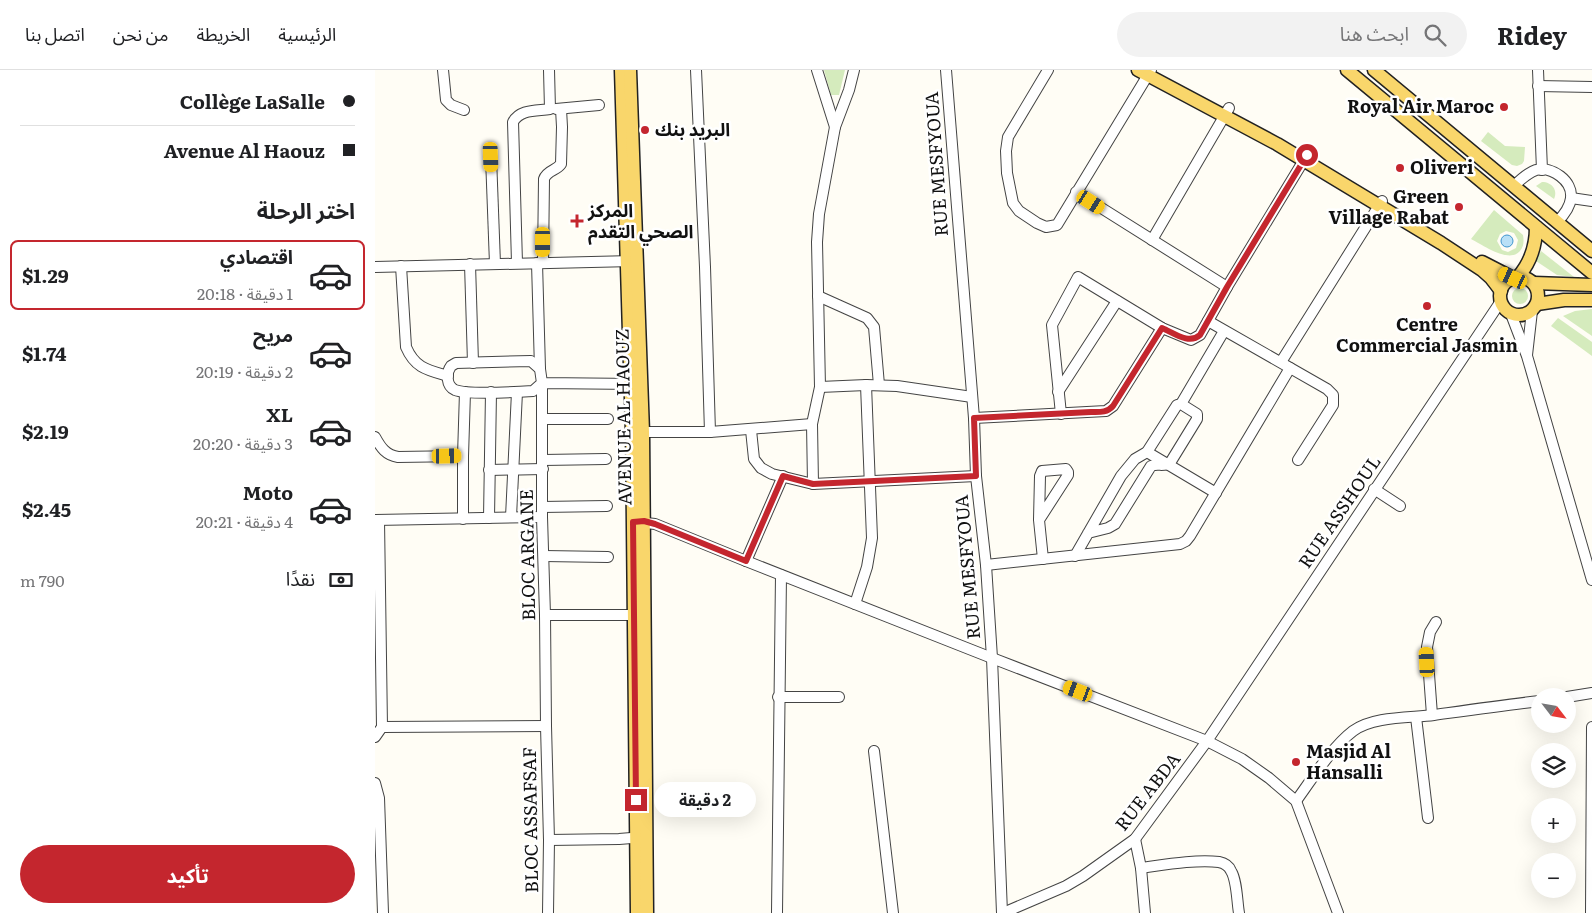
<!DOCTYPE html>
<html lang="ar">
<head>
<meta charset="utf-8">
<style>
  :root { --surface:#fff; --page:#f2f2f2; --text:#202124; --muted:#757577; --line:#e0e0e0; --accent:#c4262e }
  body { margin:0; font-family:Literata,"Noto Sans Arabic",serif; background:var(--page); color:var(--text); direction:rtl; height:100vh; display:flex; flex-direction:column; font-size:19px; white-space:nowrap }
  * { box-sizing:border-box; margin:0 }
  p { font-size:16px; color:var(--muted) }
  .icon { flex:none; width:28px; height:28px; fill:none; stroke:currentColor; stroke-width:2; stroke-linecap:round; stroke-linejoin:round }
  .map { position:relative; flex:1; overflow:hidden; direction:ltr }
  .drawer { display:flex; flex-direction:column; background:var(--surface); width:375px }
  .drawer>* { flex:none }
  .top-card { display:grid; align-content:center; height:110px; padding:0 20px; background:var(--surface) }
  .needle { width:32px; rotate:121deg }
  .buttons { position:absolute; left:1156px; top:618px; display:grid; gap:10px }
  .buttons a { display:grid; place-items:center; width:45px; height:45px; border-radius:50%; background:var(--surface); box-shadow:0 5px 20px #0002; font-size:25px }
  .end { position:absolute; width:22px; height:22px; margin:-11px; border:6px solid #c4262e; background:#fff; box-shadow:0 0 0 2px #fff }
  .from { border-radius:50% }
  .bubble { position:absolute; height:35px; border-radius:18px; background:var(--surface); box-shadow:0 5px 20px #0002; font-size:16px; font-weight:700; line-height:35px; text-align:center; direction:rtl }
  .car { position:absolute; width:15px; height:30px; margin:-15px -8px; border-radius:6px; box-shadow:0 0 4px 1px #0007; background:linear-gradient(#f5c518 24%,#345 0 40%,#f5c518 0 76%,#345 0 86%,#f5c518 0) }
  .top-card b { display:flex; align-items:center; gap:18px; height:48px; font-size:19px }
  .top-card b+b { border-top:1px solid var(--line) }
  .top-card i { width:12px; height:12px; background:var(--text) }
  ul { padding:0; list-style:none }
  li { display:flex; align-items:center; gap:15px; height:70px; margin:0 10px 8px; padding:0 10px; border:2px solid transparent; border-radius:8px }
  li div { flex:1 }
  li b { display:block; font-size:19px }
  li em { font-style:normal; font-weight:700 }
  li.active { border-color:var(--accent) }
  li>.icon { width:45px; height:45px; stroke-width:1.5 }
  h2 { padding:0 20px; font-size:22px; line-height:60px }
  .pay { display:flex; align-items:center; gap:12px; height:55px; padding:0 20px; font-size:19px }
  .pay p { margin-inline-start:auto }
  .primary-button { display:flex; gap:10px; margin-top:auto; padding:10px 20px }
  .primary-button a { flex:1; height:58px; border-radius:30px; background:var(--accent); color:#fff; font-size:20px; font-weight:700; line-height:58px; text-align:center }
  header { display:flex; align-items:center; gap:30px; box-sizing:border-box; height:70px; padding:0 25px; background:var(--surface); border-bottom:1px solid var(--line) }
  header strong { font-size:24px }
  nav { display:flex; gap:28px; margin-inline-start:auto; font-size:18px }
  .search { width:350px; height:45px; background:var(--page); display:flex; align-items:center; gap:12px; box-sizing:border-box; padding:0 18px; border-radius:28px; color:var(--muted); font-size:19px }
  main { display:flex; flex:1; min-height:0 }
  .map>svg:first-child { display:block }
  .green { fill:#d5ebbd; fill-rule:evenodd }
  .water { fill:#b9e0f7; stroke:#3f96cf }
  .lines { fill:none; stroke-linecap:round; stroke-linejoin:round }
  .minor-casing { stroke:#444; stroke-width:12 }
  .major-casing { stroke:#222; stroke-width:15 }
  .minor { stroke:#fff; stroke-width:10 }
  .major { stroke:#f9d66b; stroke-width:12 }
  .route { stroke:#c4262e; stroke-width:6 }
  .poi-dot { fill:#c4262e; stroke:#fff; stroke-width:2 }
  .labels { text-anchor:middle; stroke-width:5; stroke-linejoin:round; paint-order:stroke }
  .poi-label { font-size:18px; font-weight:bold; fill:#111; stroke:#fff; text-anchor:start }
  .street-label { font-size:18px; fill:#111; stroke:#fff }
</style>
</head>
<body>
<header>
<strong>Ridey</strong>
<div class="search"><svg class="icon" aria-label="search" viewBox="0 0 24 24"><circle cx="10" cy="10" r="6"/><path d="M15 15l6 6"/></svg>ابحث هنا</div>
<nav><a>الرئيسية</a><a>الخريطة</a><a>من نحن</a><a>اتصل بنا</a></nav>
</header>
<main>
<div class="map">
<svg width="1217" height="843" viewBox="0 0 1217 843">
  <rect width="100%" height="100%" fill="#fffdf5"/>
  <g class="green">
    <path d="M449,0H470L464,25H456Z"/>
    <path d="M1113,62L1130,76L1150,77L1149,91L1147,94L1142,96L1137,95L1106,71Z"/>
    <path d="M1167,112C1177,112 1183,120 1179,129L1161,116Z"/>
    <path d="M1119,140L1148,165C1149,171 1149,176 1145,181C1134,194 1108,175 1096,169ZM1131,161L1139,163L1143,170L1141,178L1133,182L1127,180L1122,171L1125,164Z"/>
    <path d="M1166,181L1199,207L1182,205L1161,191Z"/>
    <circle cx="1145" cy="226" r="8"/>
    <path d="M1217,239V266L1188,246L1200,241Z"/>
    <path d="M1183,248L1217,272V286L1176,256Z"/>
  </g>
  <circle class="water" cx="1132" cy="171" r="6"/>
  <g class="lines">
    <g class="minor-casing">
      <g id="minor">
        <path d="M68,0L71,30L76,35L89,40"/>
        <path d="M321,0L330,197L335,362"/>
        <path d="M442,0L460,57"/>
        <path d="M571,0L599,348L601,406L611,495L617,588L627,843"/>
        <path d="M673,0L633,67L631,81L632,103L638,133L644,141L662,153L671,157L682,155L776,0"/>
        <path d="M1163,0L1167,100"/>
        <path d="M1163,16L1217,17"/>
        <path d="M181,39L224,35"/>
        <path d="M116,87L120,194"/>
        <path d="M1139,116C1145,110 1152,103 1161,100C1177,96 1198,111 1196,128C1195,137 1188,146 1182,152"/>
        <path d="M701,122L852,217"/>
        <path d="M1196,128L1217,131"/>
        <path d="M777,170L854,38"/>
        <path d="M168,192L169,109C172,100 181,101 186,94L187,57L186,39"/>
        <path d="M142,193L138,52C145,39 161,41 175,39L174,0"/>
        <path d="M162,193L165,299"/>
        <path d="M95,194L98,293"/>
        <path d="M26,196L31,277C40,298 52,300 73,306"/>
        <path d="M0,197L258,191"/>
        <path d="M443,226L492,248L499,257L504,315"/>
        <path d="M1136,244L1152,286L1217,510"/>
        <path d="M833,251L952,319L958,325V335L923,390"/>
        <path d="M1152,285L1157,241"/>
        <path d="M906,292L1007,131"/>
        <path d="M445,317L491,315L522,316L597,327"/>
        <path d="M683,322L742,231"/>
        <path d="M806,334L849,261"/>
        <path d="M686,344L677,255L703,207L787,258L816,270L825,265L852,217L932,85"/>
        <path d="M599,348L731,341L738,336L787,258"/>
        <path d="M168,349H233"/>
        <path d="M376,360L379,389L386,398L397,404L438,414L601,406"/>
        <path d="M261,362H335L437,354"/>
        <path d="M0,367C6,378 11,385 23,387L88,386"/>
        <path d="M772,382L841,423"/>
        <path d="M168,390L231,389"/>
        <path d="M114,400L168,399"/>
        <path d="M438,414L437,354L445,317L442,172L444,144L460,57L474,20L479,0"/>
        <path d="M999,419L1025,436"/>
        <path d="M167,437L232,436"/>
        <path d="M136,447L142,322"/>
        <path d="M114,448L116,322"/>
        <path d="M88,449V386L90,322"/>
        <path d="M0,450L167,447"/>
        <path d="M664,450L693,405V402L691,399L667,401L665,406L664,450L668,489"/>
        <path d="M262,452L280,454L371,491L617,588L832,671L867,689L894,708L921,731L963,843"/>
        <path d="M169,486L233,487"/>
        <path d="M700,486L746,406L760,389L772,382L802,335L806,334L822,344V349L795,393C789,397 782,393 776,396L740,454L733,458L713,463"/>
        <path d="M371,491L408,406"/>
        <path d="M611,495L805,474L811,471L815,466L915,298"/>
        <path d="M480,534L492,497L497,468L491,315"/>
        <path d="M170,545H266"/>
        <path d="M403,627H464"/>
        <path d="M1192,627L1217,623"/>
        <path d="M1057,645L1052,577L1055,562L1061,552"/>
        <path d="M1041,647L1053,748"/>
        <path d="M7,657L171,656"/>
        <path d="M0,667L7,657L4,450"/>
        <path d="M499,681L518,843"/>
        <path d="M0,713L4,728L8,843"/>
        <path d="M921,731C937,709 957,677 978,661C998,646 1035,648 1059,645C1095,640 1130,635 1165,631"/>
        <path d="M760,769L766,798L770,843"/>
        <path d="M174,770L244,769L269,767"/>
        <path d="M766,798C788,795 821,789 844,792C849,793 854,796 856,801C862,810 862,832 864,843"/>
        <path d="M173,843L174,770L171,656L170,545L167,447V313L165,299L156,291L81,293L76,296C71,303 71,316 80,320C93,325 142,322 158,321L167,313L261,314"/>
        <path d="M402,843L406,505"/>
        <path d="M628,843L691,816L708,806L760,769L832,671L1126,231"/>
        <path d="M1216,843L1217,657"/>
      </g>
    </g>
    <g class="major-casing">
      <g id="major">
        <path d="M246,0L257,362L262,843"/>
        <path d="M255,0L268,362L272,843"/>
        <path d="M763,0L902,74L1066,173L1107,200L1116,208L1126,221"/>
        <path d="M972,0L1217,203"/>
        <path d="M999,0L1217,181"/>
        <path d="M1107,192L1138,208"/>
        <circle cx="1144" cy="226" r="19"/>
        <path d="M1143,207C1156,192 1161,176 1161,157"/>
        <path d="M1159,213L1217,215"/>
        <path d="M1162,234L1189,230H1217"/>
      </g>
    </g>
    <use href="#minor" class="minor"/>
    <use href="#major" class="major"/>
  </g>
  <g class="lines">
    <path class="route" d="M261,730L258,452L269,451L280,454L371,491L408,406L438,414L601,406L599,348L716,342C724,342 732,343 738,336L787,258C799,263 814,275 825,265L852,217L932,85"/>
  </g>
  <g class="poi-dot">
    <circle cx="1129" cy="37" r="5"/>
    <circle cx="270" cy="60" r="5"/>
    <circle cx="1025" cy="98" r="5"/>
    <circle cx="1084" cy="137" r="5"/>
    <path d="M199.5 143.5h5v5h5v5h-5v5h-5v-5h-5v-5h5z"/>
    <circle cx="1052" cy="236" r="5"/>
    <circle cx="921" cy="692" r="5"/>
  </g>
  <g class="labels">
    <g class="poi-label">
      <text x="1119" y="43" text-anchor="end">Royal Air Maroc</text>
      <text x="280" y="66">البريد بنك</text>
      <text x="1035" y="104">Oliveri</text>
      <text x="1074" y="133" text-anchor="end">Green<tspan x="1074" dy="21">Village Rabat</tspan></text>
      <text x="213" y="147">المركز<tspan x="213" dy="21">الصحي التقدم</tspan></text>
      <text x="1052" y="261" text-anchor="middle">Centre<tspan x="1052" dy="21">Commercial Jasmin</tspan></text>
      <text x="931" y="688">Masjid Al<tspan x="931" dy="21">Hansalli</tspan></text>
    </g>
    <g class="street-label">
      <text transform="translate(562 94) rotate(-94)" y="6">RUE MESFYOUA</text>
      <text transform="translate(249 347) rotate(-91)" y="6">AVENUE AL HAOUZ</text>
      <text transform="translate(965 442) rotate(-56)" y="6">RUE ASSHOUL</text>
      <text transform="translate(153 485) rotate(-91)" y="6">BLOC ARGANE</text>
      <text transform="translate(593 497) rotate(-95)" y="6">RUE MESFYOUA</text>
      <text transform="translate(773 722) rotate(-52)" y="6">RUE ABDA</text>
      <text transform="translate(156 750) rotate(-91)" y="6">BLOC ASSAFSAF</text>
    </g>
  </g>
</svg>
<div class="buttons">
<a><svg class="needle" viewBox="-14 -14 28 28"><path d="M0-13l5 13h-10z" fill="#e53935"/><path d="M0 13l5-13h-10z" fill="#757577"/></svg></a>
<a><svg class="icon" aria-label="layers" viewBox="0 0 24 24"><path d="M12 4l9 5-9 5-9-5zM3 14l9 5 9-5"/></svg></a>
<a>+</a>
<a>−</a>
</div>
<i class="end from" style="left:932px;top:85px"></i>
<i class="end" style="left:261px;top:730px"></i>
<div class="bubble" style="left:279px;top:712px;width:102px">2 دقيقة</div>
<i class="car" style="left:116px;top:87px;rotate:178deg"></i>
<i class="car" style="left:716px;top:132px;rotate:122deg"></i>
<i class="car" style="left:168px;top:172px;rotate:180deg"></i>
<i class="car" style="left:1138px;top:208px;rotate:295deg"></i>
<i class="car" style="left:72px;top:386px;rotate:89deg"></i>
<i class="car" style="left:1052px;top:592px;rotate:357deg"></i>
<i class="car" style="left:703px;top:621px;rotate:291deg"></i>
</div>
<section class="drawer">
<div class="top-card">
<b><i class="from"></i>Collège LaSalle</b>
<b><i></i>Avenue Al Haouz</b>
</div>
<h2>اختر الرحلة</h2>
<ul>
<li class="active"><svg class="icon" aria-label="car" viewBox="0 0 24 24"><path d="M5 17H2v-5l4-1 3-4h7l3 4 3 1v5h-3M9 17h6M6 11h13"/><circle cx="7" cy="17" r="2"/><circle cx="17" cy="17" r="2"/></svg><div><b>اقتصادي</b><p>1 دقيقة · 20:18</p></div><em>$1.29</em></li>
<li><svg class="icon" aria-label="car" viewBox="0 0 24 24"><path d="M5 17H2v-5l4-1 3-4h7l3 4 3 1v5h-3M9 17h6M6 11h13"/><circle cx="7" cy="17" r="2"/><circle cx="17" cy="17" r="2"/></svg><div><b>مريح</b><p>2 دقيقة · 20:19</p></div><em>$1.74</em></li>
<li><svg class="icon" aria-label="car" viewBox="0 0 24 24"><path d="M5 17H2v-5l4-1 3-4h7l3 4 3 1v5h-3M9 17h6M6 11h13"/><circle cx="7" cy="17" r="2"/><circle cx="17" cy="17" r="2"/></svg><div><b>XL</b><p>3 دقيقة · 20:20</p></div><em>$2.19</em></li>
<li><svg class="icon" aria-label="car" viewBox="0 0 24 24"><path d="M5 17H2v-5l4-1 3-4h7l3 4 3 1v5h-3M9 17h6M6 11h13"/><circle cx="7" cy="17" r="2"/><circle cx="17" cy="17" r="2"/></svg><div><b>Moto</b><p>4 دقيقة · 20:21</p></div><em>$2.45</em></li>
</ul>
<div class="pay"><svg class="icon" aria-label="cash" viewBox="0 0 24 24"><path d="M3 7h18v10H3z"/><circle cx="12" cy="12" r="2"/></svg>نقدًا<p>790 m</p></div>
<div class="primary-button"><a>تأكيد</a></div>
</section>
</main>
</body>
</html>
